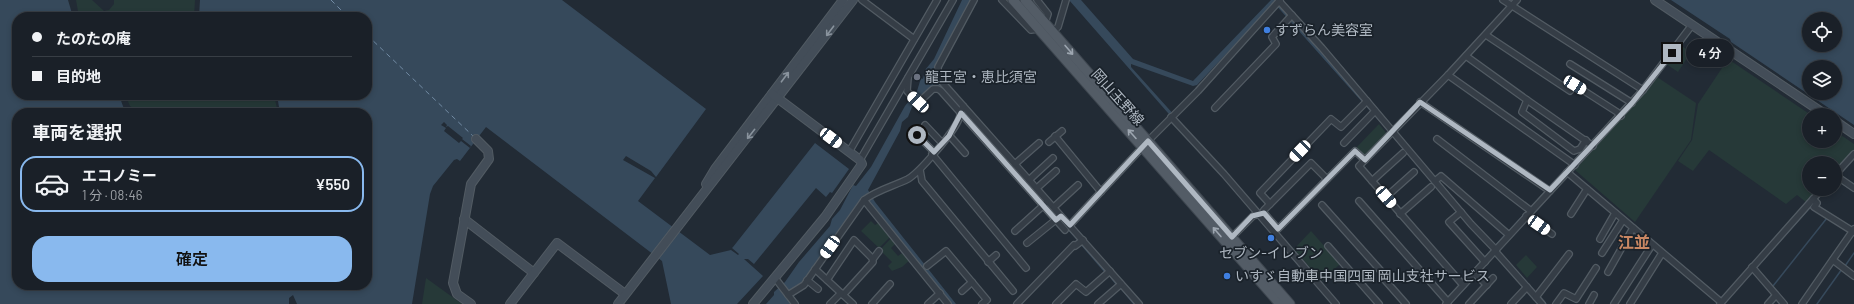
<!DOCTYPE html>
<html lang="ja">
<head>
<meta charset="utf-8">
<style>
  :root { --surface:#1a2028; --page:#232830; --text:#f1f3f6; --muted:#9fa3a8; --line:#383e45; --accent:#89b9ee }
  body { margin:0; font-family:Barlow,"Noto Sans JP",sans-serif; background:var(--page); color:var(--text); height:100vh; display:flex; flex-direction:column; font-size:15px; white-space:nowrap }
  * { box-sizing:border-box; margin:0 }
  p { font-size:13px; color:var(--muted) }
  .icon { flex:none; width:22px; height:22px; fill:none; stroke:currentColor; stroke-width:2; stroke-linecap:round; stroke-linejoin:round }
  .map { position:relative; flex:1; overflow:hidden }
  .sheet { position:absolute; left:12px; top:108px; width:360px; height:182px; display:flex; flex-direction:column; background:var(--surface); border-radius:16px; box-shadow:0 2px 6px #0003,0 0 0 1px var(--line) }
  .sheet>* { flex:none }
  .hud { position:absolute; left:12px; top:12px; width:360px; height:88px; border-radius:16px; box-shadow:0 2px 6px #0003,0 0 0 1px var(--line); display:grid; align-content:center; height:88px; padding:0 20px; background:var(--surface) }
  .tools { position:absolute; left:1802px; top:12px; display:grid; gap:8px }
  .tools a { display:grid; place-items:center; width:40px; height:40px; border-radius:50%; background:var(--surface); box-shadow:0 2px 6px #0003,0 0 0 1px var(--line); font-size:20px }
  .end { position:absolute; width:18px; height:18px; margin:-9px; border:5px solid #afb8c2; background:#111; box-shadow:0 0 0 2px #111 }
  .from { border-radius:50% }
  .bubble { position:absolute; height:28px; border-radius:14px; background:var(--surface); box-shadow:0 2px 6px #0003,0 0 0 1px var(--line); font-size:13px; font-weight:600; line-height:28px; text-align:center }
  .car { position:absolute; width:12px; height:24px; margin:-12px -6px; border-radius:5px; box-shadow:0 0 3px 1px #0007; background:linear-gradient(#fff 24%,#345 0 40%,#fff 0 76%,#345 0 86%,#fff 0) }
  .hud b { display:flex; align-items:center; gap:14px; height:38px; font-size:15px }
  .hud b+b { border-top:1px solid var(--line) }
  .hud i { width:10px; height:10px; background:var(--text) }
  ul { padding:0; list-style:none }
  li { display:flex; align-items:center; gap:12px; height:56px; margin:0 8px 6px; padding:0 12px; border:2px solid transparent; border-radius:16px }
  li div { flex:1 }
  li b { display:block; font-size:15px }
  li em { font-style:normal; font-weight:600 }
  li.on { border-color:var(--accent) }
  li>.icon { width:36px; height:36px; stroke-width:1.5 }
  h2 { padding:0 20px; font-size:18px; line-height:48px }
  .primary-button { display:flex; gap:8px; margin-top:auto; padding:8px 20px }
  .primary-button a { flex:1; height:46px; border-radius:16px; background:var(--accent); color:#111; font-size:16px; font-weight:600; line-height:46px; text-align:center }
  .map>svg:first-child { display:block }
  .green { fill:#263938 }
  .water { fill:#36495b; fill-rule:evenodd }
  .pier { fill:#222b35 }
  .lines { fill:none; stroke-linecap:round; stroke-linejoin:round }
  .stream { stroke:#36495b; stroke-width:1.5 }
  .ferry { stroke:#728ba4; stroke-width:1; stroke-dasharray:5 4; stroke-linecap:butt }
  .street-casing { stroke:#525b63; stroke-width:8 }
  .secondary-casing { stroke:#525b63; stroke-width:10 }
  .primary-casing { stroke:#3e464f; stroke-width:11 }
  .street { stroke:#353d46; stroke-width:5.5 }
  .secondary { stroke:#434d58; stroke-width:8 }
  .primary { stroke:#535c66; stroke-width:9 }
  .oneway { stroke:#89939d }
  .oneway2 { stroke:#9da6b0 }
  .route { stroke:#afb8c2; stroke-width:5 }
  .shop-dot { fill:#3f7fe0; stroke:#1a222a; stroke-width:1.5 }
  .worship-dot { fill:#6b7280; stroke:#1a222a; stroke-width:1.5 }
  .labels { text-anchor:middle; stroke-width:3.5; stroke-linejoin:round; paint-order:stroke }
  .poi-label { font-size:14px; fill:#afb8c2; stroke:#1a222a; text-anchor:start }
  .street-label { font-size:14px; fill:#afb8c2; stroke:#1a222a }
  .quarter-label { font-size:16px; font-weight:bold; fill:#c98763; stroke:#1a222a }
</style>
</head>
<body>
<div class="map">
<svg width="1854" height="304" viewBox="0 0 1854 304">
  <rect width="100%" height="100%" fill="#222b35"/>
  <g class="green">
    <path d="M76,0H92L104,11L109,10L114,4V0H195L194,17H79Z"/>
    <path d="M1680,45L1691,52L1678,72L1666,64Z"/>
    <path d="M1728,59L1811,115H1809V141H1835V131L1854,144V152L1835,172V163H1809V189H1819L1807,203L1797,195L1786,204L1709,150L1693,171L1678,161L1692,140L1698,104Z"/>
    <path d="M1657,77L1696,103L1691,140L1635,222L1575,170Z"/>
    <path d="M125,95H274L278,113H141L130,106Z"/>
    <path d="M1379,124L1387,134L1364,158L1355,149Z"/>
    <path d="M871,221L875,225L881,221L892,235L879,248L861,231Z"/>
    <path d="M1311,231L1340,264L1322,281L1294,249Z"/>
    <path d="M893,236L897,242L891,248L898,256L905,251L911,259L902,267L892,271L888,266L892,262L880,250Z"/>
    <path d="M1526,255L1537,267L1527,278L1516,265Z"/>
    <path d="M426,278L462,304H422Z"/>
  </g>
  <g class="water">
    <path d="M0,0H68L73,17H17V95H119L124,109L131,113H17V285H367V113H280L277,95H367V17H199L200,0H562L706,109L656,177L651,171L626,156L623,160L655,178L638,201L710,255L731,250L738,255L739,254L732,248L733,247L815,143L849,169L832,193L830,192L826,197L816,188L754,264L748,259H744L763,276L737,304H671L662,261L486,127L460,161L457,159L454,160L433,186L430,194L412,304H297L293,295L289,298V304H0Z"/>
    <path d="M962,0H972L936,74V81L1067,226L1065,228L942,91L933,88L912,107L908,117L902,122L900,131L868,190L875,202L956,304H951L864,198L802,285L790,291L792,304H766L774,295V292L785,282L799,262L830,226L832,219L840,210L853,185L856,186L871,167L905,106L917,91L921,78L923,79L925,70L934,59Z"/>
    <path d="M1069,0H1081L1133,59L1193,81L1271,0H1277L1388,129L1387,130L1274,3L1197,85L1193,86L1131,64V67L1211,156L1210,157L1168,113Z"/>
    <path d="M1671,0H1854V125L1731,42L1730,39ZM1809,19H1835V45H1809ZM1809,67H1835V93H1809Z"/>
  </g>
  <path class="pier" d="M444,122L447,125L446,127L448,126L463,138L462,139L471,146L470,148L461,141L459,143L444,131L446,128L441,125Z"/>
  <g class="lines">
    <g class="stream">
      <path d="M1392,135L1404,149"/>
      <path d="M1549,188L1562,174"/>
      <path d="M1065,226L1079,241"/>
      <path d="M1508,232L1546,191"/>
      <path d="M1642,232L1722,299"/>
      <path d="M1081,244L1106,273"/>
      <path d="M1507,261L1537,294"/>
      <path d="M1845,266L1854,253"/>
      <path d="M1755,269L1812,205"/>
      <path d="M1109,275L1117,285"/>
      <path d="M1462,283L1505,235"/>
      <path d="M1773,286L1827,218"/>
      <path d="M1120,287L1134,304"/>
      <path d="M1539,296L1546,304"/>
      <path d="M1765,304L1773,293"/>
      <path d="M1817,304L1842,269"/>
    </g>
    <g class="ferry">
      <path d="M331,0L348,17"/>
      <path d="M367,35L473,136"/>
    </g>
    <g class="street-casing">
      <g id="street">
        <path d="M862,0L914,39"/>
        <path d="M974,0L938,67V76L941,81L1139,304"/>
        <path d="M1002,0L1031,30L1038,29"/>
        <path d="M1037,0L1048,14L1045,23"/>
        <path d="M1503,0L1643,90"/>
        <path d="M1279,1L1322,48L1471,224L1496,250"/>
        <path d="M1053,31L1058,27L1066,0"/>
        <path d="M1486,35L1570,91L1575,85L1617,112L1621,116"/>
        <path d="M1466,56L1527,100L1522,112L1574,151L1580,149L1586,140"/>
        <path d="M1570,64L1632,103"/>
        <path d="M1448,75L1575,165"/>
        <path d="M908,78L907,91L918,103L933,89H938L941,91L1065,230"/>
        <path d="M1527,100L1593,146"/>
        <path d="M1420,102L1550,191"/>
        <path d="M1215,108L1276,44L1272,37L1292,15"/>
        <path d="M1171,117L1224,174L1336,304"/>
        <path d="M925,125L942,143"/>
        <path d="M917,135L934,152"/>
        <path d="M949,135L965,153"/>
        <path d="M1055,136L1101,192"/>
        <path d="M1437,139L1531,211"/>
        <path d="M1049,142L1062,131"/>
        <path d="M1344,143L1375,111"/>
        <path d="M849,152L937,0"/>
        <path d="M932,154L1026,268"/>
        <path d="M860,160L953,0"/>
        <path d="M1015,164L1039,143"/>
        <path d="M920,170L922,181L1013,291"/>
        <path d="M1567,172L1721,302"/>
        <path d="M1835,175L1854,154"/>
        <path d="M1835,175L1854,188"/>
        <path d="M1029,180L1053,158"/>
        <path d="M1372,181L1403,153"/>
        <path d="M1435,181L1441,176L1509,235"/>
        <path d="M1037,188L1056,171"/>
        <path d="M1386,197L1414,172"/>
        <path d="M1813,199L1817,203L1814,207L1854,232"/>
        <path d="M864,200L948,304"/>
        <path d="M1359,201L1448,302"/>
        <path d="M1270,204L1260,193L1331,119L1341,127L1367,101"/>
        <path d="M1322,205L1381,271L1384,279L1406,304"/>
        <path d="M1054,207L1078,185"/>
        <path d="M1461,212L1449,222L1485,262"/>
        <path d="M1262,214L1264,210L1311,163L1327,179"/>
        <path d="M1400,214L1431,187"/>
        <path d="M1571,214L1587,189"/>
        <path d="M1526,216L1552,234"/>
        <path d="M1070,225L1152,137L1198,91L1280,0"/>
        <path d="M1015,231L1046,203"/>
        <path d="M1232,237L1253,216L1264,213L1278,229L1355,151L1365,160"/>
        <path d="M1600,239L1615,213"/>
        <path d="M1027,243L1058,218"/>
        <path d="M1328,246L1379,304"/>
        <path d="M1495,251L1542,304"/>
        <path d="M1602,253L1623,220"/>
        <path d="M873,259L879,251"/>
        <path d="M1833,260L1854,276"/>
        <path d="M988,262L996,255"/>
        <path d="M927,266L946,251L987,300L982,304"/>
        <path d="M1752,267L1784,304"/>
        <path d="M815,269L853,304"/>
        <path d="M1608,272L1633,228"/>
        <path d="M1474,273L1487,285"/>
        <path d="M775,278L795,304"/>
        <path d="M807,280L818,289"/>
        <path d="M827,280L854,240L872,258L873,262L843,295"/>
        <path d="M1463,285L1359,166L1448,75L1517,0"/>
        <path d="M962,291L972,282"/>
        <path d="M788,295L804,285L864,200C877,190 894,186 908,179C920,172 950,136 957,123C960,118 961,111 963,106"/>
        <path d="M1536,297L1569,254"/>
        <path d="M830,304L841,293"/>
        <path d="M872,304L890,284"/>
        <path d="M928,304L940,293"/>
        <path d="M1017,304L1074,245L1075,246L1083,240"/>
        <path d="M1056,304L1076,284L1086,292L1110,271"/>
        <path d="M1098,304L1121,284"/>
        <path d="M1446,304L1643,90L1692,25"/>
        <path d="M1469,304L1493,278"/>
        <path d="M1511,304L1527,287"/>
        <path d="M1556,304L1564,293L1576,299L1596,268"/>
        <path d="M1589,304L1594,295"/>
        <path d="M1614,304L1652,245"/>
        <path d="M1630,304L1662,253"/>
        <path d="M1720,304L1822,189"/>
        <path d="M1768,304L1776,295"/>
        <path d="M1802,304L1854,229"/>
      </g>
    </g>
    <g class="secondary-casing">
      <g id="secondary">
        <path d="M1655,0L1826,115"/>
        <path d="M1835,121L1854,134"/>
        <path d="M706,184L715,169L843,0"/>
        <path d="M464,219L534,273"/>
        <path d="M471,304L457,294L453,283L471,184L489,159L488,151L476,139"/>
        <path d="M510,304L557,243L625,294"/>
        <path d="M618,304L853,0"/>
        <path d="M753,304L825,217L862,164L860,160L772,94"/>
      </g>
    </g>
    <g class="primary-casing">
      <g id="primary">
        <path d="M1013,0L1280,304"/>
        <path d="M1025,0L1290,304"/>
      </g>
    </g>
    <use href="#street" class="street"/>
    <use href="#secondary" class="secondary"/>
    <use href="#primary" class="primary"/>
  </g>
  <defs><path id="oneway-shaft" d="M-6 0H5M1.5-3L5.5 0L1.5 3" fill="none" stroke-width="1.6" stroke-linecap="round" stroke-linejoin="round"/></defs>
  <g class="oneway">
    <use href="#oneway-shaft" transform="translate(830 31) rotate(127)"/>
    <use href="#oneway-shaft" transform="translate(785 77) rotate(-53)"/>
    <use href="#oneway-shaft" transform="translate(751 134) rotate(128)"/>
  </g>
  <g class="oneway2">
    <use href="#oneway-shaft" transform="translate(1069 50) rotate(49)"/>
    <use href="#oneway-shaft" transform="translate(1132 134) rotate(-132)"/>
    <use href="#oneway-shaft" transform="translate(1217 232) rotate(-131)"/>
  </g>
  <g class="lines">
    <path class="route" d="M917,135L934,152L949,136L961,113L1056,220L1061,216L1070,225L1148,141L1232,237L1252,216L1264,213L1278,229L1355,151L1365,160L1420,102L1550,190L1632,103L1672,53"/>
  </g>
  <g class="shop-dot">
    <circle cx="1267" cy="30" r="4"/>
    <circle cx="1271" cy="238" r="4"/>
    <circle cx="1227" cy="276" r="4"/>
  </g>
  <circle class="worship-dot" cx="917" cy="77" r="4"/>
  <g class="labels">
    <g class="poi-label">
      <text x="1275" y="35">すずらん美容室</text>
      <text x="925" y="82">龍王宮・恵比須宮</text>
      <text x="1271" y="258" text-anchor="middle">セブン-イレブン</text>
      <text x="1235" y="281">いすゞ自動車中国四国 岡山支社サービス</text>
    </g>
    <g class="street-label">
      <text transform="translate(1118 97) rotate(48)" y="5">岡山玉野線</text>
    </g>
    <g class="quarter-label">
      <text x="1634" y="248">江並</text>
    </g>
  </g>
</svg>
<div class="tools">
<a><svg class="icon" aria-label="locate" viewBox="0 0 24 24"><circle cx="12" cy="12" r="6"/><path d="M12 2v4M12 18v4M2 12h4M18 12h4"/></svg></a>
<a><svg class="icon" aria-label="layers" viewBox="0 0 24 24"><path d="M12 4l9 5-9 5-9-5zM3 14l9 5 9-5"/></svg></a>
<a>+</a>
<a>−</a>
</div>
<i class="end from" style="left:917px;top:135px"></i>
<i class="end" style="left:1672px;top:53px"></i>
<div class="bubble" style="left:1686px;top:39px;width:48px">4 分</div>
<i class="car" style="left:1575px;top:85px;rotate:122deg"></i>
<i class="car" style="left:918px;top:102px;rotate:313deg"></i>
<i class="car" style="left:831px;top:138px;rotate:128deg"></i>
<i class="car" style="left:1300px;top:151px;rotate:224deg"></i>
<i class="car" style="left:1386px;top:197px;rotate:139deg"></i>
<i class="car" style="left:1539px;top:225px;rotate:125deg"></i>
<i class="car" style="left:830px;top:247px;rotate:215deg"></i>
<div class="hud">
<b><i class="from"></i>たのたの庵</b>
<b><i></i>目的地</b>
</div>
<section class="sheet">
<h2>車両を選択</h2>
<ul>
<li class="on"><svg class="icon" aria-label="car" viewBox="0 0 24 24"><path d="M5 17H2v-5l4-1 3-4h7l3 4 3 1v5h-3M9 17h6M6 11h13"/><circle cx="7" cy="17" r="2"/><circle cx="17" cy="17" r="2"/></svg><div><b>エコノミー</b><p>1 分 · 08:46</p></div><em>¥550</em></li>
</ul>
<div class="primary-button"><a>確定</a></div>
</section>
</div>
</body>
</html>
